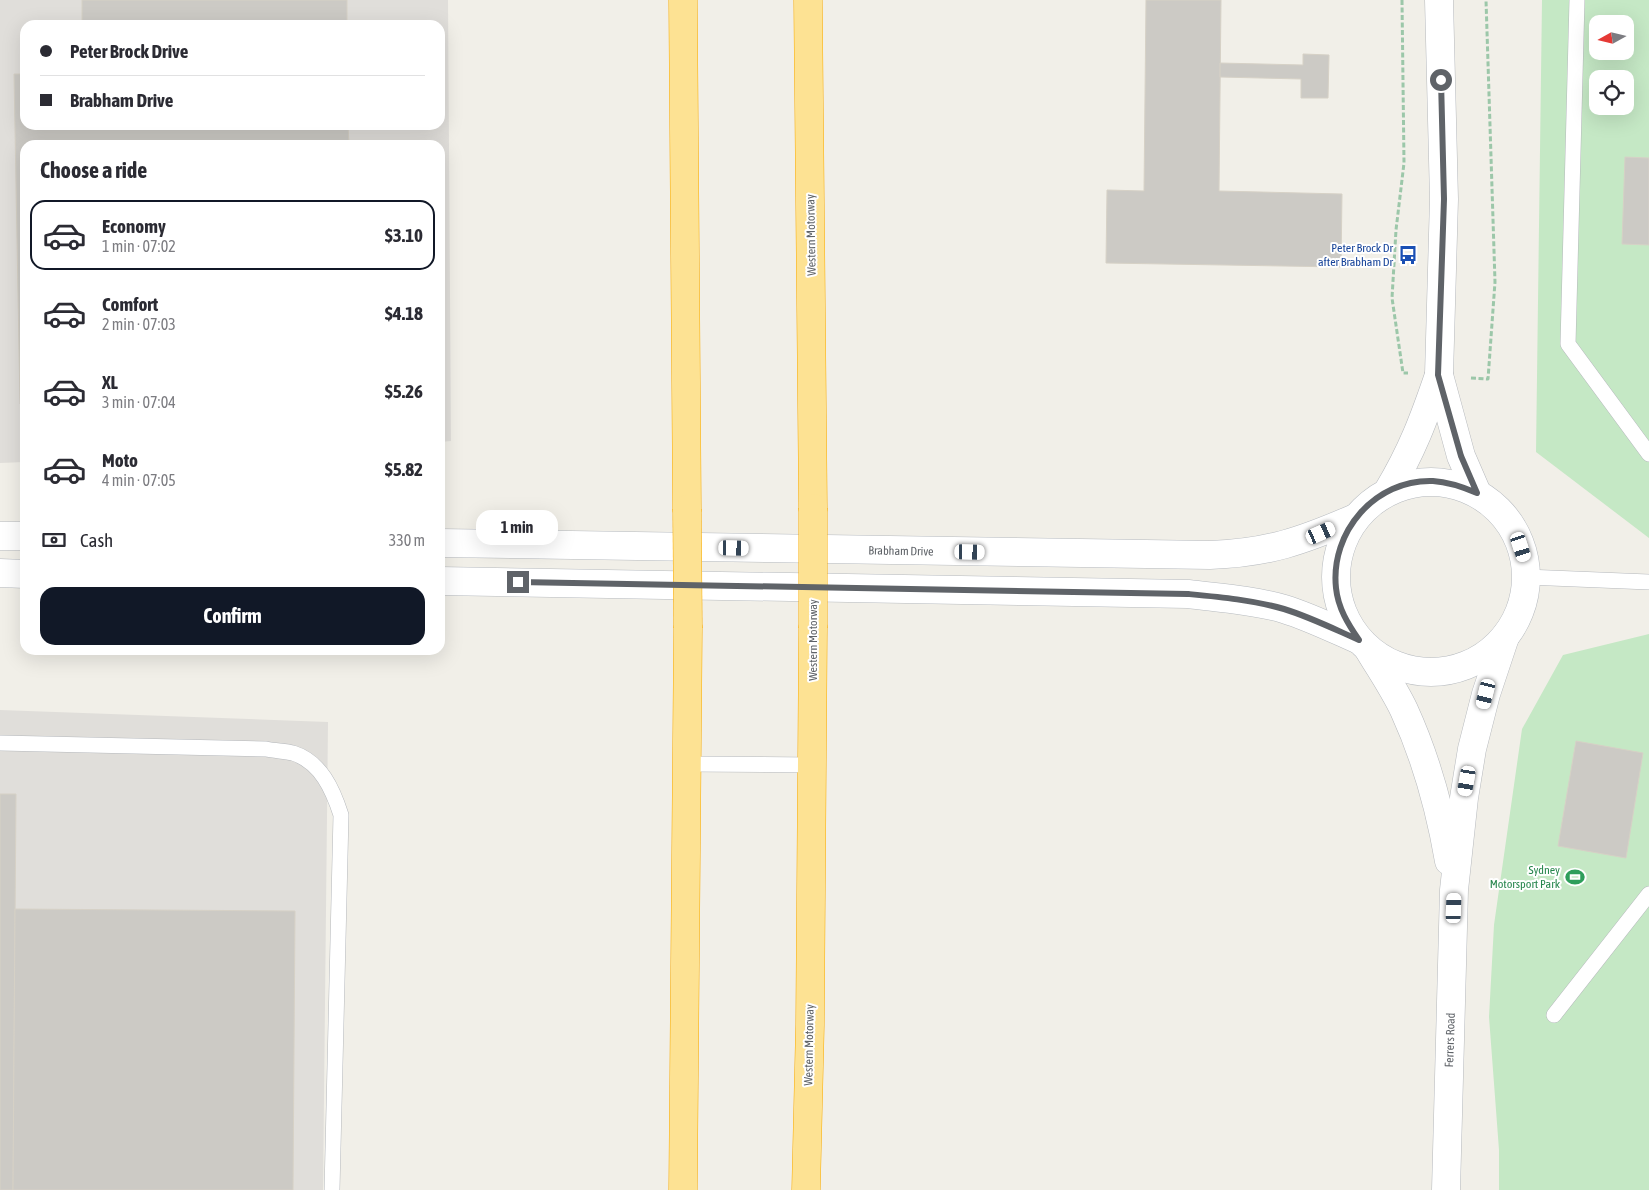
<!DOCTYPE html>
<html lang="en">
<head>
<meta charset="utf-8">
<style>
  :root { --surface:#fff; --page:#f2f2f3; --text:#2b2b33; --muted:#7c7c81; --line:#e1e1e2; --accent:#111827 }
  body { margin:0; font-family:"Asap Condensed",sans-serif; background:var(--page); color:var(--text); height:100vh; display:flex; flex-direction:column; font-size:19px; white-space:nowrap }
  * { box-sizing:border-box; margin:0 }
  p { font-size:16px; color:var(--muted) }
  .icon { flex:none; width:28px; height:28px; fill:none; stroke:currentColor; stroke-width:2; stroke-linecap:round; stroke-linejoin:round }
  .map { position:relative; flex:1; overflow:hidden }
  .panel { position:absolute; left:20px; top:140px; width:425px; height:515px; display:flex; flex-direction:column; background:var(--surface); border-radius:15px; box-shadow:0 5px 20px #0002 }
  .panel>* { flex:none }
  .top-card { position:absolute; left:20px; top:20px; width:425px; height:110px; border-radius:15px; box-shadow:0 5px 20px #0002; display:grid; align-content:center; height:110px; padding:0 20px; background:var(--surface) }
  .needle { width:32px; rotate:262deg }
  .buttons { position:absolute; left:1589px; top:15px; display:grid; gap:10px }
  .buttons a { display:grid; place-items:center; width:45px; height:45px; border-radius:10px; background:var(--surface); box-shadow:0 5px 20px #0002; font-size:25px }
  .end { position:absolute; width:22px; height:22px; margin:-11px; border:6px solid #5f6368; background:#fff; box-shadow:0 0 0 2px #fff }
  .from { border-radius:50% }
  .bubble { position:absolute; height:35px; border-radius:15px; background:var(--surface); box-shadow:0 5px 20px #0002; font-size:16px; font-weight:700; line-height:35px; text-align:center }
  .car { position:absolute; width:15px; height:30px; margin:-15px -8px; border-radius:6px; box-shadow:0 0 4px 1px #0007; background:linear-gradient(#fff 24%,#345 0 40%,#fff 0 76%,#345 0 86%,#fff 0) }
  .top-card b { display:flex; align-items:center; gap:18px; height:48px; font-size:19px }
  .top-card b+b { border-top:1px solid var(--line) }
  .top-card i { width:12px; height:12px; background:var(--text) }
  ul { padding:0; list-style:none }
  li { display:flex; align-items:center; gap:15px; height:70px; margin:0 10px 8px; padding:0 10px; border:2px solid transparent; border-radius:15px }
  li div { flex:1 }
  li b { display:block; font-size:19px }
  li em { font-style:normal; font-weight:700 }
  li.on { border-color:var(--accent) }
  li>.icon { width:45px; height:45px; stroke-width:1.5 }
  h2 { padding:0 20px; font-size:22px; line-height:60px }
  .pay { display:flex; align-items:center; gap:12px; height:55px; padding:0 20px; font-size:19px }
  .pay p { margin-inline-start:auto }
  .primary-button { display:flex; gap:10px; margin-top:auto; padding:10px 20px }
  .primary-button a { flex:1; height:58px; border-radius:15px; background:var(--accent); color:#fff; font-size:20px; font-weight:700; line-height:58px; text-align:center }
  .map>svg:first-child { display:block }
  .industrial { fill:#e0deda; fill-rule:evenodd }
  .green { fill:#c5e8c5; fill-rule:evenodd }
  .building { fill:#cccac5; stroke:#d6d1c6 }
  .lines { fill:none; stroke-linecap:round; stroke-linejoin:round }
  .service-casing { stroke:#b5b8bc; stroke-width:16 }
  .minor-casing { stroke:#b5b8bc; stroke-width:29 }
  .tertiary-casing { stroke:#b5b8bc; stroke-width:29 }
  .secondary-casing { stroke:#b6babf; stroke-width:29 }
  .motorway-casing { stroke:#f9ab00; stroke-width:29 }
  .path { stroke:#9cc7a9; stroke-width:3; stroke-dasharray:5 2.5; stroke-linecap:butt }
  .service { stroke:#fff; stroke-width:15 }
  .minor { stroke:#fff; stroke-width:28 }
  .tertiary { stroke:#fff; stroke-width:28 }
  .secondary { stroke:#fff; stroke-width:28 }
  .motorway { stroke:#fde293; stroke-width:28 }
  .motorway-bridge-casing { stroke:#f9ab00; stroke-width:29; stroke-linecap:butt }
  .motorway-bridge { stroke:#fde293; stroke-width:28 }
  .route { stroke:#5f6368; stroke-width:6 }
  .labels { text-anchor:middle; stroke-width:4; stroke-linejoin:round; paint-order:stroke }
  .street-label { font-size:12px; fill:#5f6368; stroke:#fff }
  .transit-label { font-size:12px; fill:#164399; stroke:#fff; text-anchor:end }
  .leisure-label { font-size:12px; fill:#27864d; stroke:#fff; text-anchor:end }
</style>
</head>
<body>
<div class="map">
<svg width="1649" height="1190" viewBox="0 0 1649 1190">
  <rect width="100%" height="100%" fill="#f1efe8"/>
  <g class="industrial">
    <path d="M0,0H448L451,441L440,442V145H25V462L0,463ZM25,25H440V125H25Z"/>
    <path d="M0,710L328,722L323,1190H0Z"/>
  </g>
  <g class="green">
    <path d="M1542,0H1649V538L1536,452ZM1598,24H1625V51H1598ZM1598,79H1625V106H1598Z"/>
    <path d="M1649,634V1190H1499V1150L1489,1017L1494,925L1522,729L1563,655Z"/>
  </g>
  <g class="building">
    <rect x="82" y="0" width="265" height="25"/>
    <path d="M1146,0H1221L1219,191L1342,194L1341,267L1106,263L1107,190L1144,191Z"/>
    <path d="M1303,54L1329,55L1328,98H1301V79L1220,77V63L1303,65Z"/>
    <path d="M14,74H25V125H348L349,145H25V404H20Z"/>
    <path d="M1625,157L1649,158V245L1622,244Z"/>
    <path d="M1576,741L1643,753L1626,858L1558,846Z"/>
    <path d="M0,794H16L13,1190H0Z"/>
    <path d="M15,909L295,911L293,1190H13Z"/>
  </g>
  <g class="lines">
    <g class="service-casing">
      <g id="service">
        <path d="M1577,0L1568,344L1649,454"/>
        <path d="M1526,577L1649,582"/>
        <path d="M0,743L266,749C275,751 285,751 293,753C321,762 333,790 341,815L332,1190"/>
        <path d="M687,764L812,765"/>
        <path d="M1554,1015L1649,894"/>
      </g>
    </g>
    <g class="minor-casing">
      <g id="minor">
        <path d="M1439,0L1444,199L1439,375L1461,456L1477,493"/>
        <path d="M1388,491C1412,451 1424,419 1439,375"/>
      </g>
    </g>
    <g class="tertiary-casing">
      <g id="tertiary">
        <path d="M1369,650C1381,670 1394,689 1404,710C1426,758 1440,809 1449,861"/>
        <path d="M1446,1190L1454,890L1464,798L1472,749L1486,694L1505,637"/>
      </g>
    </g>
    <g class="secondary-casing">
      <g id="secondary">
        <circle cx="1431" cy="577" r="95"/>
        <path d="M0,536H25"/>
        <path d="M440,543L1210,555C1268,553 1302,541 1355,518"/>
        <path d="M0,573L25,574"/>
        <path d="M440,581L1188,594C1220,598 1253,600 1284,609C1310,617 1334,629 1359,640"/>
      </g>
    </g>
    <g class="motorway-casing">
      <g id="motorway">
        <path d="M683,0L687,509"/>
        <path d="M808,0L813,508"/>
        <path d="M683,1190L688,628"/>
        <path d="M806,1190L810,1025L813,628"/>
      </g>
    </g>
    <g class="path">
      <path d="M1402,0L1404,163L1396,230L1392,298L1403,373H1408"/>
      <path d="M1471,378L1488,379L1495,282L1486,0"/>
    </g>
    <use href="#service" class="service"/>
    <use href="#minor" class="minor"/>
    <use href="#tertiary" class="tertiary"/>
    <use href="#secondary" class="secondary"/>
    <use href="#motorway" class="motorway"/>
    <g class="motorway-bridge-casing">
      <g id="motorway-bridge">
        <path d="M813,508V628"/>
        <path d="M687,509L688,628"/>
      </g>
    </g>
    <use href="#motorway-bridge" class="motorway-bridge"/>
  </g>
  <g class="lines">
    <path class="route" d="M518,582L1188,594C1220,597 1253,600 1284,609C1310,617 1334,629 1359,640C1348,624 1338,608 1336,588C1330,532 1375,479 1433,481C1449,482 1463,487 1477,493L1461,456L1438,375L1444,199L1441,80"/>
  </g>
  <defs>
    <g id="bus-bare" transform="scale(1.5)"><path d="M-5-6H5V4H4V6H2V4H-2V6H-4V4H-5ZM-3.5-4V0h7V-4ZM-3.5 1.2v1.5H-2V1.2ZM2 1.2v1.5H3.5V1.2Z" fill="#1a4fb4" stroke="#fff" stroke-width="2.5" paint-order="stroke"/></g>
    <g id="stadium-bare" transform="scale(1.5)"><path d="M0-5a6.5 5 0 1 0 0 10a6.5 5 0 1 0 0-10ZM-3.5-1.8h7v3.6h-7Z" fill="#2e9e5b" stroke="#fff" stroke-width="2.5" paint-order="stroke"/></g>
  </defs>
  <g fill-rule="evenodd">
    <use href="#bus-bare" x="1408" y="255"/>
    <use href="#stadium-bare" x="1575" y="877"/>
  </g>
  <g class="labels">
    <g class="street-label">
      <text transform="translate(811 235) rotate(-91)" y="4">Western Motorway</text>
      <text transform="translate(901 551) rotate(1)" y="4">Brabham Drive</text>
      <text transform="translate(813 640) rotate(-90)" y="4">Western Motorway</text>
      <text transform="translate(1450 1040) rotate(-88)" y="4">Ferrers Road</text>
      <text transform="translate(809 1045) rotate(-89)" y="4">Western Motorway</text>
    </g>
    <g class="transit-label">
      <text x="1393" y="252">Peter Brock Dr<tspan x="1393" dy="14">after Brabham Dr</tspan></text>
    </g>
    <g class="leisure-label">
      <text x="1560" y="874">Sydney<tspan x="1560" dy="14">Motorsport Park</tspan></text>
    </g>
  </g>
</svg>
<div class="buttons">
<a><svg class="needle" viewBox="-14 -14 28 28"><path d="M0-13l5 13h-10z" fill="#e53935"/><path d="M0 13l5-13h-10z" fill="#7c7c81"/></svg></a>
<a><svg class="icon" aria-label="locate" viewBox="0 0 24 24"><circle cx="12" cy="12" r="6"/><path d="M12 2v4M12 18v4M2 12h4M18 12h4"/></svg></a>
</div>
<i class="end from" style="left:1441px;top:80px"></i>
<i class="end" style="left:518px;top:582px"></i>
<div class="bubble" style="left:476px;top:510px;width:82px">1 min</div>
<i class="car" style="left:1321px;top:533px;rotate:66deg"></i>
<i class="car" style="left:1521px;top:547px;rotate:162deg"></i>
<i class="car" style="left:734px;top:548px;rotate:91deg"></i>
<i class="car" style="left:970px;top:552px;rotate:91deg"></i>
<i class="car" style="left:1486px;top:694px;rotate:194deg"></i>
<i class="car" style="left:1467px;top:781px;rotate:190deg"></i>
<i class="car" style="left:1454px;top:908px;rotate:2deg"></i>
<div class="top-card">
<b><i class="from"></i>Peter Brock Drive</b>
<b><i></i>Brabham Drive</b>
</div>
<section class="panel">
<h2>Choose a ride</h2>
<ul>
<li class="on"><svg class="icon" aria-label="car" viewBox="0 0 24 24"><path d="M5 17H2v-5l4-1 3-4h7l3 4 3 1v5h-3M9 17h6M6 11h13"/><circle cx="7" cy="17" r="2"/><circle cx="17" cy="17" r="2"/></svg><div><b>Economy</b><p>1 min · 07:02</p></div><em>$3.10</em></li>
<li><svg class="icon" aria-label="car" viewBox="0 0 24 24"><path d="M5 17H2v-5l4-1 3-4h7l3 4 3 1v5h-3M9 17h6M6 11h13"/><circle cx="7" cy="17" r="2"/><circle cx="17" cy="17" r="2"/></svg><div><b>Comfort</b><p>2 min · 07:03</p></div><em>$4.18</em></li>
<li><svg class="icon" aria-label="car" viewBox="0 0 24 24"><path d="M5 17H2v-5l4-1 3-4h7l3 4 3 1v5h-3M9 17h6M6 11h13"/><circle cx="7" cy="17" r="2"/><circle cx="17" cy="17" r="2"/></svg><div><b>XL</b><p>3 min · 07:04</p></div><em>$5.26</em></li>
<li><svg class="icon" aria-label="car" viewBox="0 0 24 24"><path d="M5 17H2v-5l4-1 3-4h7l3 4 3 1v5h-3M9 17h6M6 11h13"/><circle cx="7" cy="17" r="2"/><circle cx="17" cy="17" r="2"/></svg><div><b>Moto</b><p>4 min · 07:05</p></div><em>$5.82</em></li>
</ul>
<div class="pay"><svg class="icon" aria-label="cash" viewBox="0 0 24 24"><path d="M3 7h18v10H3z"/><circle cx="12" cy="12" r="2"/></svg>Cash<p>330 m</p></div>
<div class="primary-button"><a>Confirm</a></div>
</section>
</div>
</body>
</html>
